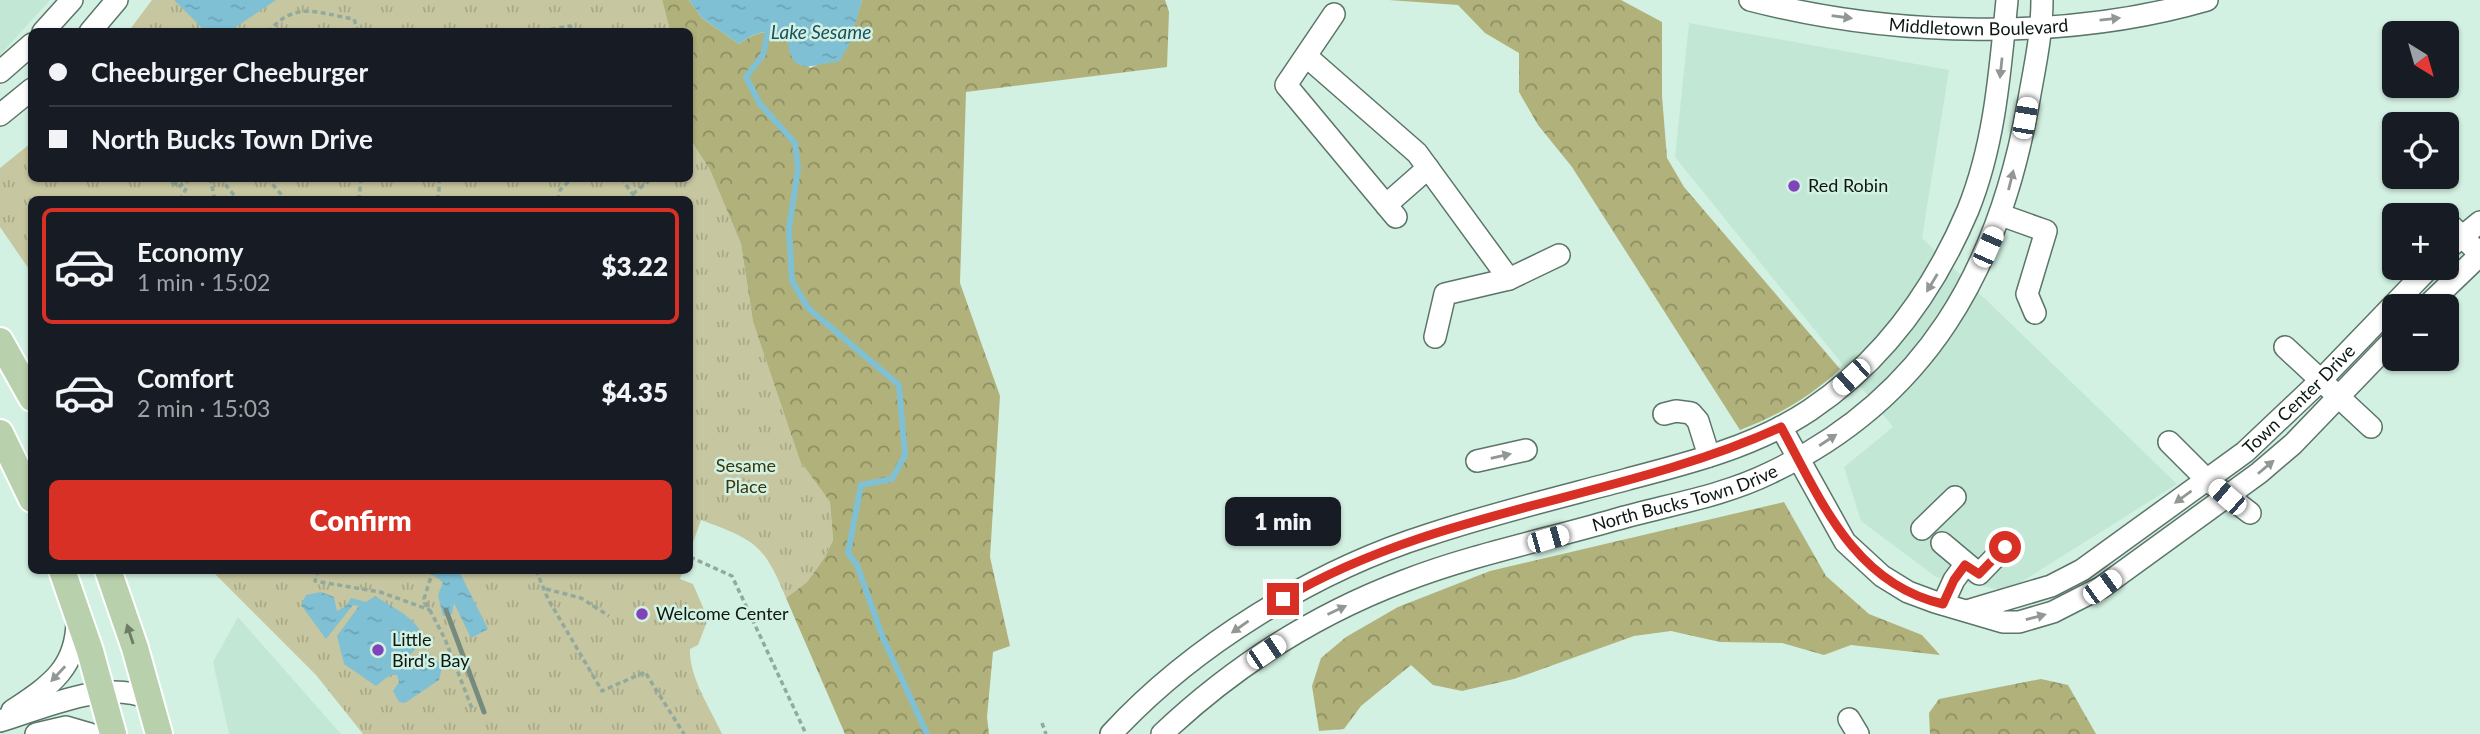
<!DOCTYPE html>
<html lang="en">
<head>
<meta charset="utf-8">
<style>
  :root { --surface:#171b24; --page:#242831; --text:#f1f3f6; --muted:#9ea1a6; --line:#363941; --accent:#d93025 }
  body { margin:0; font-family:Lato,sans-serif; background:var(--page); color:var(--text); height:100vh; display:flex; flex-direction:column; font-size:26px; white-space:nowrap }
  * { box-sizing:border-box; margin:0 }
  p { font-size:23px; color:var(--muted) }
  .icon { flex:none; width:38px; height:38px; fill:none; stroke:currentColor; stroke-width:2; stroke-linecap:round; stroke-linejoin:round }
  .map { position:relative; flex:1; overflow:hidden }
  .sheet { position:absolute; left:28px; top:196px; width:665px; height:378px; display:flex; flex-direction:column; background:var(--surface); border-radius:10px; box-shadow:0 2px 5px #0004 }
  .sheet>* { flex:none }
  .guide { position:absolute; left:28px; top:28px; width:665px; height:154px; border-radius:10px; box-shadow:0 2px 5px #0004; display:grid; align-content:center; height:154px; padding:0 21px; background:var(--surface) }
  .needle { width:46px; rotate:143deg }
  .tools { position:absolute; left:2382px; top:21px; display:grid; gap:14px }
  .tools a { display:grid; place-items:center; width:77px; height:77px; border-radius:10px; background:var(--surface); box-shadow:0 2px 5px #0004; font-size:35px }
  .end { position:absolute; width:32px; height:32px; margin:-16px; border:9px solid #d93025; background:#fff; box-shadow:0 0 0 4px #fff }
  .from { border-radius:50% }
  .bubble { position:absolute; height:49px; border-radius:10px; background:var(--surface); box-shadow:0 2px 5px #0004; font-size:23px; font-weight:800; line-height:49px; text-align:center }
  .car { position:absolute; width:21px; height:42px; margin:-21px -10px; border-radius:9px; box-shadow:0 0 5px 2px #0007; background:linear-gradient(#fff 24%,#345 0 40%,#fff 0 76%,#345 0 86%,#fff 0) }
  .guide b { display:flex; align-items:center; gap:24px; height:66px; font-size:26px }
  .guide b+b { border-top:2px solid var(--line) }
  .guide i { width:18px; height:18px; background:var(--text) }
  ul { padding:12px 0 0; list-style:none }
  li { display:flex; align-items:center; gap:21px; height:116px; margin:0 14px 10px; padding:0 7px; border:4px solid transparent; border-radius:10px }
  li div { flex:1 }
  li b { display:block; font-size:26px }
  li em { font-style:normal; font-weight:800 }
  li.active { border-color:var(--accent) }
  li>.icon { width:63px; height:63px; stroke-width:1.5 }
  .action { display:flex; gap:14px; margin-top:auto; padding:14px 21px }
  .action a { flex:1; height:80px; border-radius:10px; background:var(--accent); color:#fff; font-size:28px; font-weight:800; line-height:80px; text-align:center }
  .map>svg:first-child { display:block }
  .built { fill:#c2e7d5 }
  .grass { fill:url(#grass-tufts) }
  .forest { fill:url(#forest-crowns) }
  .water { fill:url(#water-ripples) }
  .lines { fill:none; stroke-linecap:round; stroke-linejoin:round }
  .stream { stroke:#7fc0d4; stroke-width:6 }
  .minor-casing { stroke:#5b7568; stroke-width:24 }
  .major-casing { stroke:#fff; stroke-width:30 }
  .path { stroke:#92a99e; stroke-width:3.5; stroke-dasharray:5 3.5; stroke-linecap:butt }
  .minor { stroke:#fff; stroke-width:21 }
  .major { stroke:#b8d0ac; stroke-width:26 }
  .rail { stroke:#768b80; stroke-width:5 }
  .oneway { fill:#929794 }
  .oneway2 { fill:#6b7d67 }
  .route { stroke:#d93025; stroke-width:9 }
  .poi-dot { fill:#7f44ba; stroke:#d3f1e2; stroke-width:2.5 }
  .labels { text-anchor:middle; stroke-width:5; stroke-linejoin:round; paint-order:stroke }
  .street-label { font-size:18px; fill:#0d1712; stroke:#d3f1e2 }
  .poi-label { font-size:18px; fill:#0d1712; stroke:#d3f1e2; text-anchor:start }
  .park-label { font-size:18px; fill:#39380c; stroke:#d3f1e2 }
  .water-label { font-size:19px; font-style:italic; fill:#1a5160; stroke:#d3f1e2 }
</style>
</head>
<body>
<div class="map">
<svg width="2480" height="734" viewBox="0 0 2480 734">
  <defs>
    <pattern id="grass-tufts" width="24" height="20" patternUnits="userSpaceOnUse" patternTransform="scale(1.75)"><rect width="24" height="20" fill="#c6c6a0"/><path d="M3 7l-1-3M5 7V3M7 7l1-3M15 17l-1-3M17 17v-4M19 17l1-3" fill="none" stroke="#a9a989"/></pattern>
    <pattern id="forest-crowns" width="20" height="18" patternUnits="userSpaceOnUse" patternTransform="scale(1.75)"><rect width="20" height="18" fill="#b1b17b"/><path d="M2 6a3 3 0 1 1 6 0M12 15a3 3 0 1 1 6 0" fill="none" stroke="#8e8f63"/></pattern>
    <pattern id="water-ripples" width="26" height="14" patternUnits="userSpaceOnUse" patternTransform="scale(1.75)"><rect width="26" height="14" fill="#7fc0d4"/><path d="M2 4q2-2 4 0t4 0M15 11q2-2 4 0t4 0" fill="none" stroke="#6da4b5"/></pattern>
  </defs>
  <rect width="100%" height="100%" fill="#d3f1e2"/>
  <g class="built">
    <path d="M0,0H50L0,55Z"/>
    <path d="M1689,23L1949,70L1922,238L2177,484L2007,591L1936,577L1861,521L1844,467L1893,427L1675,157Z"/>
    <path d="M238,617L341,734H229L213,662Z"/>
  </g>
  <g class="grass">
    <path d="M152,0H662L670,31L128,32Z"/>
    <path d="M690,139L710,170L741,244L753,322L800,461L830,502L833,540L825,557L807,582L786,598C764,544 755,540 701,520L690,551V200H32L31,272L0,227V168L31,143L32,178H690Z"/>
    <path d="M212,571H683L680,579L693,584L708,619L698,645L690,649C689,678 711,709 722,734H363L316,675Z"/>
  </g>
  <g class="forest">
    <path d="M662,0H689L702,18L739,44C775,18 787,40 810,68C851,52 850,39 862,0H1165L1169,12L1167,67L966,92L960,283L1000,396L990,557L1010,646L993,652L987,717L989,734H845L786,598L807,582L825,557L833,540L830,502L800,461L753,322L741,244L710,170L690,139V32L670,31Z"/>
    <path d="M1389,0H1621L1662,22V96L1667,158L1684,187L1840,369C1810,397 1779,415 1740,430L1572,167L1538,125L1519,92V53L1485,33L1458,5Z"/>
    <path d="M1784,502L1826,576L1869,614L1922,635L1940,655L1851,645L1824,655L1782,643L1720,642L1671,631L1634,636L1514,679L1462,691L1433,685L1411,665L1361,706L1344,729L1319,731L1312,686L1321,658L1346,637L1398,607L1490,571Z"/>
    <path d="M2041,679L2068,685L2096,734H1930L1929,713L1939,699Z"/>
  </g>
  <g class="water">
    <path d="M174,0H276L230,31L206,32Z"/>
    <path d="M689,0H862L850,43L839,62C814,63 792,79 788,42C769,28 758,30 739,44L702,18Z"/>
    <path d="M437,571H459L488,629L471,638L454,603L452,614L443,616L438,595L443,582L433,575Z"/>
    <path d="M321,592L334,597L337,611L346,606L351,598L366,602L375,596C393,608 414,616 423,636L434,639L432,647L420,645L404,660L402,667L412,669L422,655H433L442,667L439,680L405,703L399,702L393,691L399,682L397,675H390L376,686L344,664L337,636L359,606L353,605L326,639L301,605L306,595Z"/>
  </g>
  <g class="lines">
    <path class="stream" d="M768,31L763,55L746,77L760,104L795,143L798,169L789,228L792,281L808,308L899,385L905,455L892,479L861,485L848,553L857,565L883,638L927,734"/>
    <g class="minor-casing">
      <g id="minor">
        <path id="s1" d="M1750,0C1892,37 2066,41 2207,0"/>
        <path d="M1334,14L1286,85L1396,217"/>
        <path d="M43,32L72,0"/>
        <path d="M90,32L117,0"/>
        <path d="M1306,56L1417,153L1509,279"/>
        <path d="M0,72L32,44"/>
        <path d="M0,115L32,89"/>
        <path d="M1386,205L1428,168"/>
        <path d="M2001,215L2046,231L2027,294L2035,313"/>
        <path d="M2446,221L2480,254"/>
        <path d="M2446,250L2480,222"/>
        <path d="M2427,306L2480,255"/>
        <path d="M1435,337L1445,294L1509,279L1559,255"/>
        <path d="M2285,347L2371,427"/>
        <path d="M1664,414L1676,411L1691,413L1698,421L1709,456"/>
        <path d="M1781,427L1845,542L1882,576L1908,592L1935,602L2003,622H2019L2053,612L2102,587L2259,473L2293,444L2394,339"/>
        <path d="M2169,442L2207,480L2250,513"/>
        <path d="M1477,461L1526,450"/>
        <path d="M1922,529L1955,497"/>
        <path d="M1942,543L1979,574L2005,547"/>
        <path d="M1943,604L1954,580L1965,565"/>
        <path id="s2" d="M1970,610L2051,586L2082,570L2245,452L2320,381L2429,268"/>
        <path d="M12,711C49,686 77,669 77,620"/>
        <path d="M1849,719L1858,734"/>
        <path d="M0,721C47,707 101,680 149,698"/>
        <path d="M36,734L66,727L90,734"/>
        <path d="M1111,734C1192,646 1314,571 1428,535C1494,513 1561,497 1628,479C1690,463 1756,446 1810,410C1883,361 1934,290 1968,210C1995,143 2000,71 2007,0"/>
        <path id="s3" d="M1162,734C1232,668 1314,615 1404,581C1471,555 1545,540 1614,520C1666,505 1721,497 1770,473C1926,399 1998,270 2028,105C2034,70 2042,36 2042,0"/>
      </g>
    </g>
    <g class="major-casing">
      <g id="major">
        <path d="M0,341L32,398"/>
        <path d="M0,433L32,499"/>
        <path d="M62,570L90,651L113,734"/>
        <path d="M108,570L135,648L159,734"/>
      </g>
    </g>
    <g class="path">
      <path d="M448,28L449,32"/>
      <path d="M268,32C296,0 316,13 354,19L358,32"/>
      <path d="M534,32L570,26L575,32"/>
      <path d="M210,178L215,200"/>
      <path d="M220,178L238,200"/>
      <path d="M267,178L286,200"/>
      <path d="M621,178L637,200"/>
      <path d="M173,181L178,187L193,178"/>
      <path d="M633,194L652,178"/>
      <path d="M180,200L188,185"/>
      <path d="M359,200L361,178"/>
      <path d="M438,200L440,178"/>
      <path d="M558,200L560,190L572,178"/>
      <path d="M690,557L732,576L806,734"/>
      <path d="M318,570L315,581L380,592L430,610"/>
      <path d="M433,570L424,599L445,639L473,711"/>
      <path d="M536,570L548,599L602,691L645,672L684,734"/>
      <path d="M546,589L581,598L609,616"/>
      <path d="M1042,723L1046,734"/>
    </g>
    <use href="#minor" class="minor"/>
    <use href="#major" class="major"/>
    <path class="rail" d="M446,610L484,712"/>
  </g>
  <defs><path id="oneway-solid" d="M-6-.8H1V-3.2L6.5 0L1 3.2V.8H-6Z" transform="scale(1.75)"/></defs>
  <g class="oneway">
    <use href="#oneway-solid" transform="translate(1842 17) rotate(8)"/>
    <use href="#oneway-solid" transform="translate(2110 19) rotate(-6)"/>
    <use href="#oneway-solid" transform="translate(2001 68) rotate(96)"/>
    <use href="#oneway-solid" transform="translate(2011 180) rotate(-76)"/>
    <use href="#oneway-solid" transform="translate(1932 283) rotate(121)"/>
    <use href="#oneway-solid" transform="translate(1828 440) rotate(-33)"/>
    <use href="#oneway-solid" transform="translate(1501 456) rotate(-13)"/>
    <use href="#oneway-solid" transform="translate(2266 467) rotate(-40)"/>
    <use href="#oneway-solid" transform="translate(2183 497) rotate(144)"/>
    <use href="#oneway-solid" transform="translate(1337 610) rotate(-25)"/>
    <use href="#oneway-solid" transform="translate(2036 617) rotate(-15)"/>
    <use href="#oneway-solid" transform="translate(1240 627) rotate(145)"/>
    <use href="#oneway-solid" transform="translate(58 674) rotate(133)"/>
  </g>
  <use class="oneway2" href="#oneway-solid" transform="translate(130 634) rotate(-108)"/>
  <g class="lines">
    <path class="route" d="M1283,599C1437,508 1620,500 1781,427C1820,499 1854,584 1943,604L1954,580L1965,565L1979,574L2005,547"/>
  </g>
  <g class="poi-dot">
    <circle cx="1794" cy="186" r="7"/>
    <circle cx="642" cy="614" r="7"/>
    <circle cx="378" cy="650" r="7"/>
  </g>
  <g class="labels">
    <g class="street-label">
      <text dy="6" stroke="none"><textPath href="#s1" startOffset="231">Middletown Boulevard</textPath></text>
      <text dy="6" stroke="none"><textPath href="#s2" startOffset="396">Town Center Drive</textPath></text>
      <text dy="6" stroke="none"><textPath href="#s3" startOffset="581">North Bucks Town Drive</textPath></text>
    </g>
    <g class="poi-label">
      <text x="1808" y="192">Red Robin</text>
      <text x="656" y="620">Welcome Center</text>
      <text x="392" y="646">Little<tspan x="392" dy="21">Bird's Bay</tspan></text>
    </g>
    <g class="park-label">
      <text x="746" y="472">Sesame<tspan x="746" dy="21">Place</tspan></text>
    </g>
    <g class="water-label">
      <text x="821" y="39">Lake Sesame</text>
    </g>
  </g>
</svg>
<div class="tools">
<a><svg class="needle" viewBox="-14 -14 28 28"><path d="M0-13l5 13h-10z" fill="#e53935"/><path d="M0 13l5-13h-10z" fill="#9ea1a6"/></svg></a>
<a><svg class="icon" aria-label="locate" viewBox="0 0 24 24"><circle cx="12" cy="12" r="6"/><path d="M12 2v4M12 18v4M2 12h4M18 12h4"/></svg></a>
<a>+</a>
<a>−</a>
</div>
<i class="end from" style="left:2005px;top:547px"></i>
<i class="end" style="left:1283px;top:599px"></i>
<div class="bubble" style="left:1225px;top:497px;width:116px">1 min</div>
<i class="car" style="left:2025px;top:118px;rotate:10deg"></i>
<i class="car" style="left:1988px;top:247px;rotate:24deg"></i>
<i class="car" style="left:1851px;top:377px;rotate:228deg"></i>
<i class="car" style="left:2227px;top:497px;rotate:311deg"></i>
<i class="car" style="left:1548px;top:539px;rotate:74deg"></i>
<i class="car" style="left:2102px;top:587px;rotate:54deg"></i>
<i class="car" style="left:1266px;top:652px;rotate:56deg"></i>
<div class="guide">
<b><i class="from"></i>Cheeburger Cheeburger</b>
<b><i></i>North Bucks Town Drive</b>
</div>
<section class="sheet">
<ul>
<li class="active"><svg class="icon" aria-label="car" viewBox="0 0 24 24"><path d="M5 17H2v-5l4-1 3-4h7l3 4 3 1v5h-3M9 17h6M6 11h13"/><circle cx="7" cy="17" r="2"/><circle cx="17" cy="17" r="2"/></svg><div><b>Economy</b><p>1 min · 15:02</p></div><em>$3.22</em></li>
<li><svg class="icon" aria-label="car" viewBox="0 0 24 24"><path d="M5 17H2v-5l4-1 3-4h7l3 4 3 1v5h-3M9 17h6M6 11h13"/><circle cx="7" cy="17" r="2"/><circle cx="17" cy="17" r="2"/></svg><div><b>Comfort</b><p>2 min · 15:03</p></div><em>$4.35</em></li>
</ul>
<div class="action"><a>Confirm</a></div>
</section>
</div>
</body>
</html>
